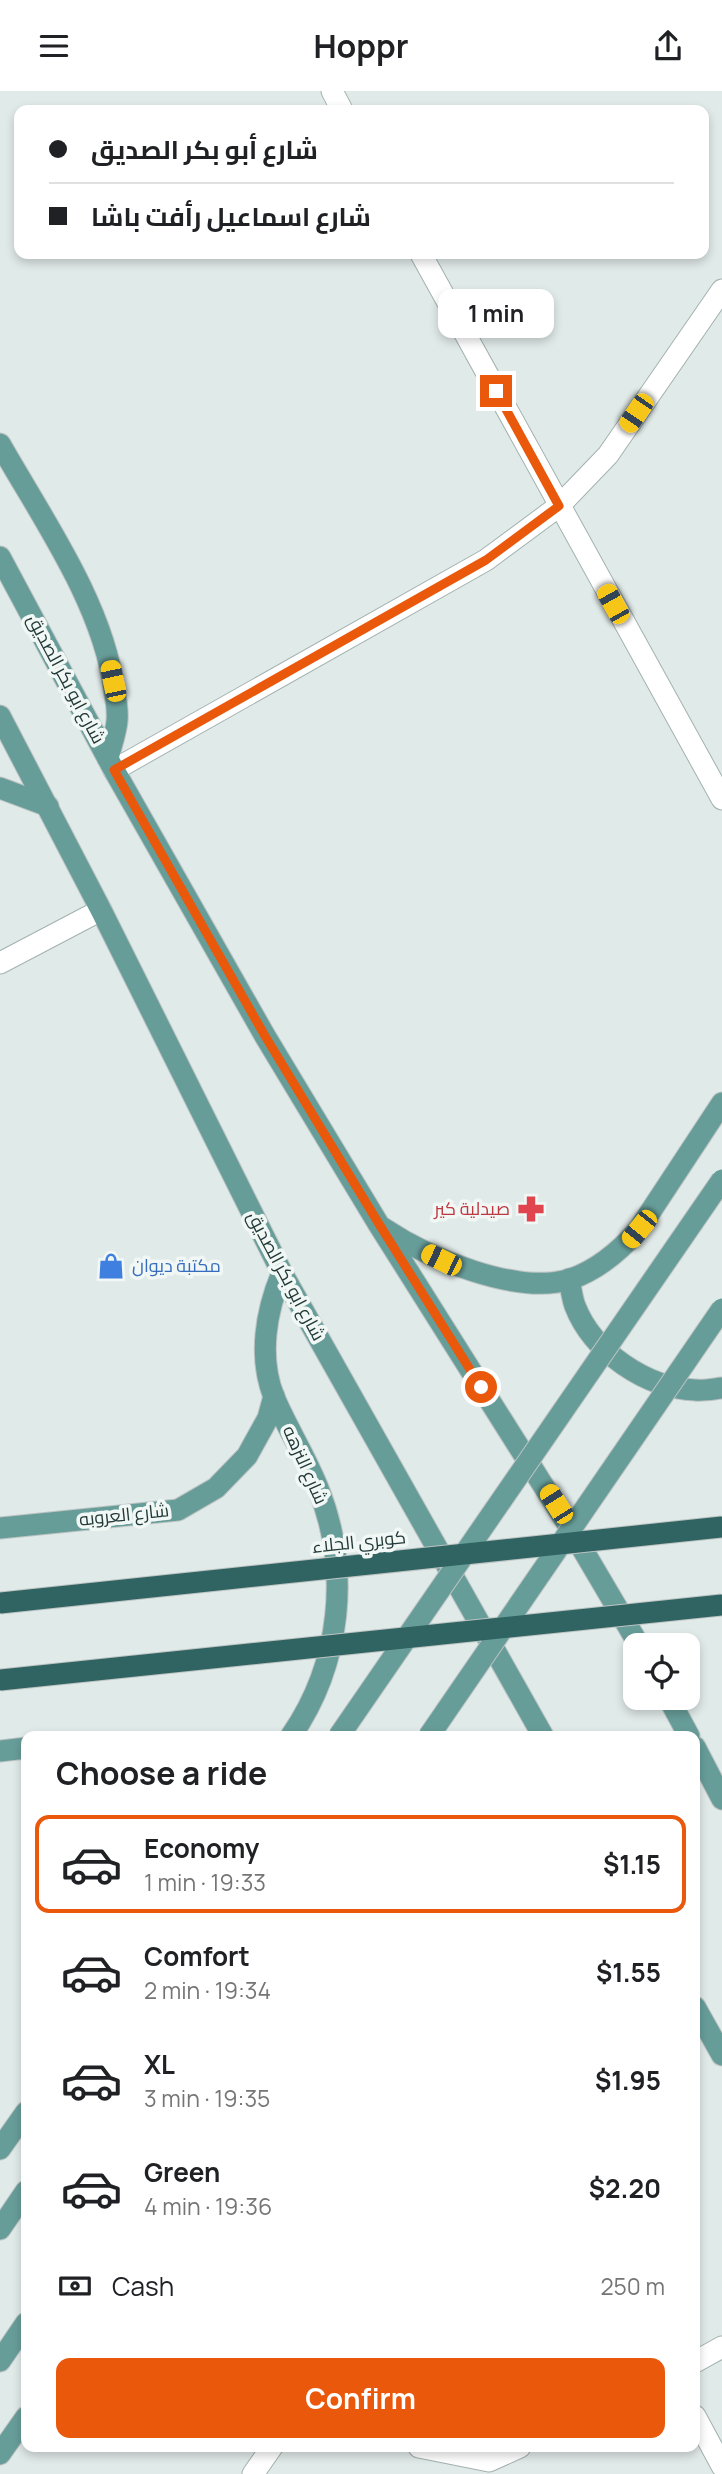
<!DOCTYPE html>
<html lang="en">
<head>
<meta charset="utf-8">
<style>
  :root { --surface:#fff; --page:#f6f6f6; --text:#202124; --muted:#757577; --line:#e0e0e0; --accent:#ea580c }
  body { margin:0; font-family:Manrope,Cairo,sans-serif; background:var(--page); color:var(--text); height:100vh; display:flex; flex-direction:column; font-size:26px; white-space:nowrap }
  * { box-sizing:border-box; margin:0 }
  p { font-size:23px; color:var(--muted) }
  .icon { flex:none; width:38px; height:38px; fill:none; stroke:currentColor; stroke-width:2; stroke-linecap:round; stroke-linejoin:round }
  .map { position:relative; flex:1; overflow:hidden }
  .panel { position:absolute; left:21px; top:1640px; width:679px; height:721px; display:flex; flex-direction:column; background:var(--surface); border-radius:14px; box-shadow:0 4px 10px #0003 }
  .panel>* { flex:none }
  .banner { position:absolute; left:14px; top:14px; width:695px; height:154px; border-radius:14px; box-shadow:0 4px 10px #0003; display:grid; align-content:center; height:154px; padding:0 35px; background:var(--surface) }
  .buttons { position:absolute; left:623px; top:1542px; display:grid; gap:14px }
  .buttons a { display:grid; place-items:center; width:77px; height:77px; border-radius:14px; background:var(--surface); box-shadow:0 4px 10px #0003; font-size:35px }
  .end { position:absolute; width:32px; height:32px; margin:-16px; border:9px solid #ea580c; background:#fff; box-shadow:0 0 0 4px #fff }
  .from { border-radius:50% }
  .bubble { position:absolute; height:49px; border-radius:14px; background:var(--surface); box-shadow:0 4px 10px #0003; font-size:23px; font-weight:700; line-height:49px; text-align:center }
  .car { position:absolute; width:21px; height:42px; margin:-21px -10px; border-radius:9px; box-shadow:0 0 5px 2px #0007; background:linear-gradient(#f5c518 24%,#345 0 40%,#f5c518 0 76%,#345 0 86%,#f5c518 0) }
  .banner b { display:flex; align-items:center; gap:24px; height:66px; font-size:26px }
  .banner b+b { border-top:2px solid var(--line) }
  .banner i { width:18px; height:18px; background:var(--text) }
  ul { padding:0; list-style:none }
  li { display:flex; align-items:center; gap:21px; height:98px; margin:0 14px 10px; padding:0 21px; border:4px solid transparent; border-radius:14px }
  li div { flex:1 }
  li b { display:block; font-size:26px }
  li em { font-style:normal; font-weight:700 }
  li.current { border-color:var(--accent) }
  li>.icon { width:63px; height:63px; stroke-width:1.5 }
  h2 { padding:0 35px; font-size:32px; line-height:84px }
  .pay { display:flex; align-items:center; gap:18px; height:77px; padding:0 35px; font-size:26px }
  .pay p { margin-inline-start:auto }
  .cta { display:flex; gap:14px; margin-top:auto; padding:14px 35px }
  .cta a { flex:1; height:80px; border-radius:14px; background:var(--accent); color:#fff; font-size:28px; font-weight:700; line-height:80px; text-align:center }
  header { display:flex; justify-content:space-between; align-items:center; height:91px; padding:0 35px; background:var(--surface); font-size:32px; font-weight:700 }
  .map>svg:first-child { display:block }
  .lines { fill:none; stroke-linecap:round; stroke-linejoin:round }
  .minor-casing { stroke:#a3b2af; stroke-width:23 }
  .major-casing { stroke:#bdc4c3; stroke-width:23 }
  .minor { stroke:#fff; stroke-width:21 }
  .major { stroke:#679d99; stroke-width:21 }
  .major-bridge-casing { stroke:#bdc4c3; stroke-width:23; stroke-linecap:butt }
  .highway-bridge-casing { stroke:#bdc4c3; stroke-width:23; stroke-linecap:butt }
  .major-bridge { stroke:#679d99; stroke-width:21 }
  .highway-bridge { stroke:#306462; stroke-width:21 }
  .route { stroke:#ea580c; stroke-width:9 }
  .labels { text-anchor:middle; stroke-width:7; stroke-linejoin:round; paint-order:stroke }
  .street-label { font-size:18px; fill:#223a37; stroke:#f1f7f5 }
  .health-label { font-size:18px; fill:#be3a42; stroke:#f1f7f5; text-anchor:end }
  .shop-label { font-size:18px; fill:#366cbe; stroke:#f1f7f5; text-anchor:start }
</style>
</head>
<body>
<header><svg class="icon" aria-label="menu" viewBox="0 0 24 24"><path d="M4 6h16M4 12h16M4 18h16"/></svg>Hoppr<svg class="icon" aria-label="share" viewBox="0 0 24 24"><path d="M12 15V3M7 8l5-5 5 5M5 13v7h14v-7"/></svg></header>
<div class="map">
<svg width="722" height="2383" viewBox="0 0 722 2383">
  <rect width="100%" height="100%" fill="#e0eae8"/>
  <g class="lines">
    <g class="minor-casing">
      <g id="minor">
        <path d="M332,0L342,19"/>
        <path d="M421,163L722,708"/>
        <path d="M114,679L486,469L559,415L608,364L722,199"/>
        <path d="M0,872L101,819"/>
        <path d="M695,2271L722,2256"/>
        <path d="M695,2325L722,2375"/>
        <path d="M419,2356L489,2370L520,2356"/>
        <path d="M253,2383L272,2356"/>
      </g>
    </g>
    <g class="major-casing">
      <g id="major">
        <path d="M0,353C42,427 103,513 114,598C116,608 118,620 117,630C116,642 111,655 108,667"/>
        <path d="M0,466L114,679L265,945L379,1134L570,1437L639,1554"/>
        <path d="M0,625L101,819L282,1182L543,1645"/>
        <path d="M0,697L48,715"/>
        <path d="M383,1137C428,1167 517,1205 571,1188C599,1178 620,1160 639,1138L722,1012"/>
        <path d="M282,1182C266,1220 258,1266 274,1306C287,1337 306,1366 318,1397C351,1479 341,1573 291,1645"/>
        <path d="M569,1188C571,1197 572,1207 575,1215C593,1261 646,1297 695,1299C704,1300 713,1298 722,1297"/>
        <path d="M0,1437L178,1419L216,1397L247,1365L268,1327L274,1305"/>
        <path d="M668,1606L689,1645"/>
        <path d="M695,1656L722,1708"/>
        <path d="M0,1660L26,1657"/>
        <path d="M695,1916L722,1964"/>
        <path d="M0,2058L26,2021"/>
        <path d="M0,2138L26,2100"/>
        <path d="M0,2270L26,2232"/>
        <path d="M0,2363L26,2326"/>
      </g>
    </g>
    <use href="#minor" class="minor"/>
    <use href="#major" class="major"/>
    <g class="major-bridge-casing">
      <g id="major-bridge">
        <path d="M339,1645L722,1089"/>
        <path d="M429,1645L722,1218"/>
      </g>
    </g>
    <g class="highway-bridge-casing">
      <g id="highway-bridge">
        <path d="M0,1512L722,1436"/>
        <path d="M0,1589L722,1514"/>
      </g>
    </g>
    <use href="#major-bridge" class="major-bridge"/>
    <use href="#highway-bridge" class="highway-bridge"/>
  </g>
  <g class="lines">
    <path class="route" d="M481,1296L379,1133L265,945L114,679L486,469L559,415L496,300"/>
  </g>
  <defs>
    <g id="pharmacy-bare" transform="scale(2.1)"><path d="M-2-6h4v4h4v4h-4v4h-4v-4h-4v-4h4Z" fill="#e0444e" stroke="#f1f7f5" stroke-width="2.5" paint-order="stroke"/></g>
    <g id="shop-bare" transform="scale(2.1)"><path d="M-5-2.5h2.3a2.7 3.5 0 0 1 5.4 0H5L5.5 6h-11ZM-1.5-2.5h3a1.5 2.3 0 0 0-3 0Z" fill="#3f7fe0" stroke="#f1f7f5" stroke-width="2.5" paint-order="stroke"/></g>
  </defs>
  <g fill-rule="evenodd">
    <use href="#pharmacy-bare" x="531" y="1118"/>
    <use href="#shop-bare" x="111" y="1175"/>
  </g>
  <g class="labels">
    <g class="street-label">
      <text transform="translate(66 588) rotate(62)" y="6">شارع ابو بكر الصديق</text>
      <text transform="translate(286 1185) rotate(62)" y="6">شارع ابو بكر الصديق</text>
      <text transform="translate(305 1374) rotate(66)" y="6">شارع النزهه</text>
      <text transform="translate(124 1424) rotate(-6)" y="6">شارع العروبه</text>
      <text transform="translate(359 1451) rotate(-6)" y="6">كوبري الجلاء</text>
    </g>
    <g class="health-label">
      <text x="510" y="1124">صيدلية كير</text>
    </g>
    <g class="shop-label">
      <text x="132" y="1181">مكتبة ديوان</text>
    </g>
  </g>
</svg>
<div class="buttons">
<a><svg class="icon" aria-label="locate" viewBox="0 0 24 24"><circle cx="12" cy="12" r="6"/><path d="M12 2v4M12 18v4M2 12h4M18 12h4"/></svg></a>
</div>
<i class="end from" style="left:481px;top:1296px"></i>
<i class="end" style="left:496px;top:300px"></i>
<div class="bubble" style="left:438px;top:198px;width:116px">1 min</div>
<i class="car" style="left:636px;top:322px;rotate:214deg"></i>
<i class="car" style="left:613px;top:513px;rotate:331deg"></i>
<i class="car" style="left:113px;top:590px;rotate:348deg"></i>
<i class="car" style="left:639px;top:1138px;rotate:219deg"></i>
<i class="car" style="left:441px;top:1169px;rotate:296deg"></i>
<i class="car" style="left:556px;top:1413px;rotate:328deg"></i>
<div class="banner">
<b><i class="from"></i>شارع أبو بكر الصديق</b>
<b><i></i>شارع اسماعيل رأفت باشا</b>
</div>
<section class="panel">
<h2>Choose a ride</h2>
<ul>
<li class="current"><svg class="icon" aria-label="car" viewBox="0 0 24 24"><path d="M5 17H2v-5l4-1 3-4h7l3 4 3 1v5h-3M9 17h6M6 11h13"/><circle cx="7" cy="17" r="2"/><circle cx="17" cy="17" r="2"/></svg><div><b>Economy</b><p>1 min · 19:33</p></div><em>$1.15</em></li>
<li><svg class="icon" aria-label="car" viewBox="0 0 24 24"><path d="M5 17H2v-5l4-1 3-4h7l3 4 3 1v5h-3M9 17h6M6 11h13"/><circle cx="7" cy="17" r="2"/><circle cx="17" cy="17" r="2"/></svg><div><b>Comfort</b><p>2 min · 19:34</p></div><em>$1.55</em></li>
<li><svg class="icon" aria-label="car" viewBox="0 0 24 24"><path d="M5 17H2v-5l4-1 3-4h7l3 4 3 1v5h-3M9 17h6M6 11h13"/><circle cx="7" cy="17" r="2"/><circle cx="17" cy="17" r="2"/></svg><div><b>XL</b><p>3 min · 19:35</p></div><em>$1.95</em></li>
<li><svg class="icon" aria-label="car" viewBox="0 0 24 24"><path d="M5 17H2v-5l4-1 3-4h7l3 4 3 1v5h-3M9 17h6M6 11h13"/><circle cx="7" cy="17" r="2"/><circle cx="17" cy="17" r="2"/></svg><div><b>Green</b><p>4 min · 19:36</p></div><em>$2.20</em></li>
</ul>
<div class="pay"><svg class="icon" aria-label="cash" viewBox="0 0 24 24"><path d="M3 7h18v10H3z"/><circle cx="12" cy="12" r="2"/></svg>Cash<p>250 m</p></div>
<div class="cta"><a>Confirm</a></div>
</section>
</div>
</body>
</html>
